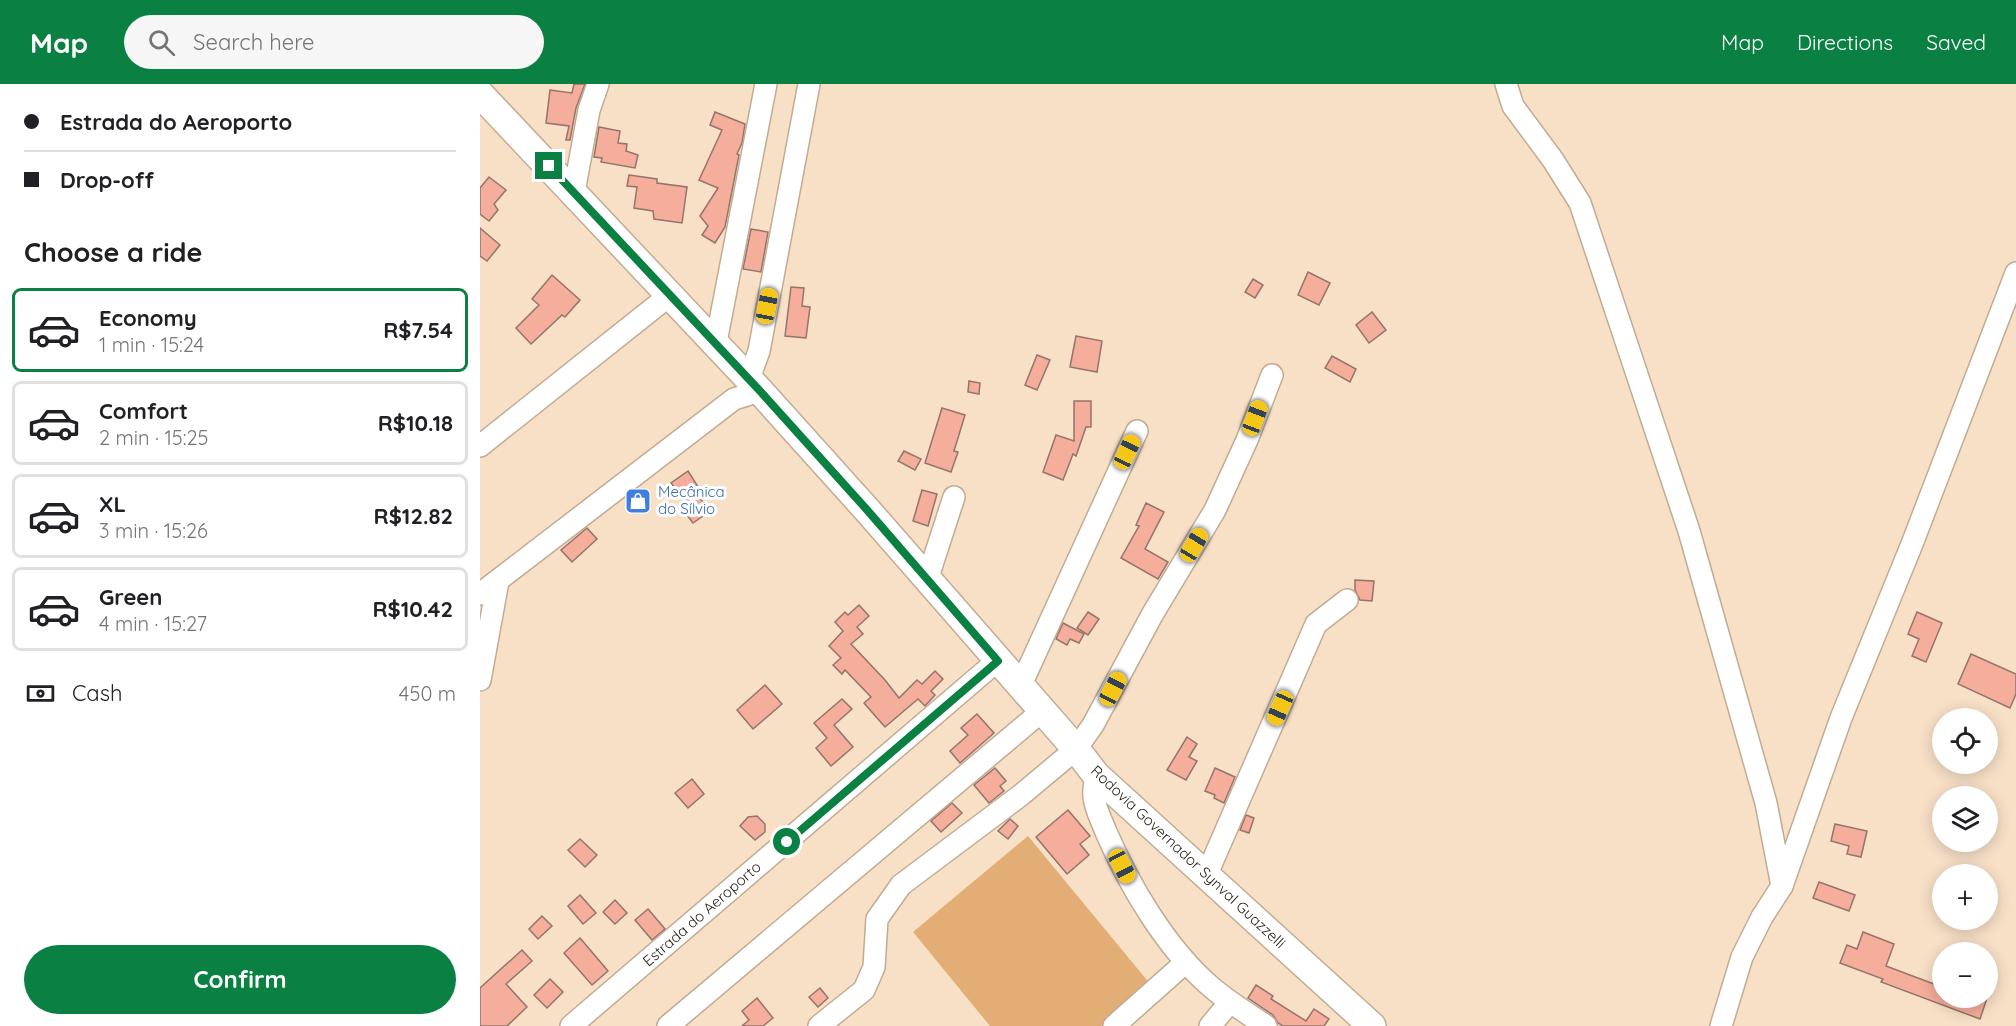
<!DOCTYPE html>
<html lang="en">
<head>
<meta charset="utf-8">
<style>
  :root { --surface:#fff; --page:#f6f6f6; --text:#202124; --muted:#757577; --line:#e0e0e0; --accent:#0b8043 }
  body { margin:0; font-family:Quicksand,sans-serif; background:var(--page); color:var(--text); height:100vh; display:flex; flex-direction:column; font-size:22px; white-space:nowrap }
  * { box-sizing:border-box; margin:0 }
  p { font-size:20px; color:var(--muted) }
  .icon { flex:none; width:33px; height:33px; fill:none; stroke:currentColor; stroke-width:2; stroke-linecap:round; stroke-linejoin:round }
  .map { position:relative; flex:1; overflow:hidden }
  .sheet { display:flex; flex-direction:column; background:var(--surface); width:480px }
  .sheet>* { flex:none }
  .banner { display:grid; align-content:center; height:132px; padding:0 24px; background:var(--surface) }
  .tools { position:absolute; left:1452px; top:624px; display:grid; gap:12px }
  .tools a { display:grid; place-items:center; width:66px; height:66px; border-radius:50%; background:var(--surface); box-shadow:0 3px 15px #0003; font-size:30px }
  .end { position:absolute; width:27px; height:27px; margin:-14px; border:8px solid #0b8043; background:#fff; box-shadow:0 0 0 3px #fff }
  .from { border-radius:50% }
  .car { position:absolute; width:18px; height:36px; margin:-18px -9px; border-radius:8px; box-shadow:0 0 4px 2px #0007; background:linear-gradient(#f5c518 24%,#345 0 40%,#f5c518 0 76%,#345 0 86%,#f5c518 0) }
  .banner b { display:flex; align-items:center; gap:21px; height:57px; font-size:22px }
  .banner b+b { border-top:2px solid var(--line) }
  .banner i { width:15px; height:15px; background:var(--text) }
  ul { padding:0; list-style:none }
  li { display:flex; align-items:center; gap:18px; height:84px; margin:0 12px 9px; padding:0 12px; border:3px solid var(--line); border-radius:9px }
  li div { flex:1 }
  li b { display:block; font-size:22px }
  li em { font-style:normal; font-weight:700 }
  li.selected { border-color:var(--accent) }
  li>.icon { width:54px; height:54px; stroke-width:1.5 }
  h2 { padding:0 24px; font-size:27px; line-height:72px }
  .pay { display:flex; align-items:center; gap:15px; height:66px; padding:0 24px; font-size:22px }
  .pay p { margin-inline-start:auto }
  .action { display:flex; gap:12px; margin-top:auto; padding:12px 24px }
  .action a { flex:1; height:69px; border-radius:36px; background:var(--accent); color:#fff; font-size:24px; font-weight:700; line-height:69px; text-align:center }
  header { display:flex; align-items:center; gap:36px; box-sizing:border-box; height:84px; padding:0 30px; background:var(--accent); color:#fff }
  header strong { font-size:28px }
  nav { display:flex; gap:33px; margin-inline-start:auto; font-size:21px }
  .search { width:420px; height:54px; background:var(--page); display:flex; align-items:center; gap:15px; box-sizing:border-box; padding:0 21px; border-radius:33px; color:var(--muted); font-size:22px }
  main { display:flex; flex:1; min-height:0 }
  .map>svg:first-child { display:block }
  .green { fill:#e3ae75 }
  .building { fill:#f5ae9b; stroke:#94746b; stroke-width:1.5 }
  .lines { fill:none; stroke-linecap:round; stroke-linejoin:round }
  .minor-casing { stroke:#c2ab93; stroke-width:24 }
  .major-casing { stroke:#c2ab93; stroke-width:30 }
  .minor { stroke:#fff; stroke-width:21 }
  .major { stroke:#fff; stroke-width:27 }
  .route { stroke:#0b8043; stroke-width:8 }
  .labels { text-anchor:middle; stroke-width:6; stroke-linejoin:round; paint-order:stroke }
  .shop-label { font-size:15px; fill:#366cbe; stroke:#fff; text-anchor:start }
  .street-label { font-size:15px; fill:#241c13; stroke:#fff }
</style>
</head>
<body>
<header>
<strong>Map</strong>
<div class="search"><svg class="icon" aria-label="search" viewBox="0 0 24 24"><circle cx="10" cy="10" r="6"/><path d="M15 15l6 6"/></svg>Search here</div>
<nav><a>Map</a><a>Directions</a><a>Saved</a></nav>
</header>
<main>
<section class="sheet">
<div class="banner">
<b><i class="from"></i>Estrada do Aeroporto</b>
<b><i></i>Drop-off</b>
</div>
<h2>Choose a ride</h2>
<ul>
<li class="selected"><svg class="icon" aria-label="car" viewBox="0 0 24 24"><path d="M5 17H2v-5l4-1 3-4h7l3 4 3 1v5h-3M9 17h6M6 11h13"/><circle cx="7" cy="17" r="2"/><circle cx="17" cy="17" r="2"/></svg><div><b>Economy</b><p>1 min · 15:24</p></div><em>R$7.54</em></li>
<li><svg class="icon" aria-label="car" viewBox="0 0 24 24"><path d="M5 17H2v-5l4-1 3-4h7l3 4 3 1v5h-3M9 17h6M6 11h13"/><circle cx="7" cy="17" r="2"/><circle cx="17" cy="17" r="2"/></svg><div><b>Comfort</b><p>2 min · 15:25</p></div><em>R$10.18</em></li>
<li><svg class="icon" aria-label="car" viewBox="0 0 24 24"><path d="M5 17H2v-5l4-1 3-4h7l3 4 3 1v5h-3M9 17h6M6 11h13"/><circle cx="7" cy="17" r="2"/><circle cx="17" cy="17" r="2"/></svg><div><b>XL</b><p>3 min · 15:26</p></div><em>R$12.82</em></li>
<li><svg class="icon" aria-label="car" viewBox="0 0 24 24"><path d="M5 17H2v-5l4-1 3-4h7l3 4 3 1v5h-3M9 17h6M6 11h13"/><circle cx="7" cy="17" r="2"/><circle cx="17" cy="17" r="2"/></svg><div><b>Green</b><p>4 min · 15:27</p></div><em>R$10.42</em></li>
</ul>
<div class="pay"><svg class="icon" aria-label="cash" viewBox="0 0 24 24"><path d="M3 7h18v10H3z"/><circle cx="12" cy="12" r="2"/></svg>Cash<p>450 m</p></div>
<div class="action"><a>Confirm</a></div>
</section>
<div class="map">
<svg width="1536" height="942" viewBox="0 0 1536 942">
  <rect width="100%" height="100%" fill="#f8e0c7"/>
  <path class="green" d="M548,752L671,901L621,942H510L433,848Z"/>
  <g class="building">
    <path d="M94,0H105L96,24L90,56H86L89,42L66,39L70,6L92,9Z"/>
    <path d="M235,28L265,40L262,59L257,70L259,71L245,143L235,159L222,151L228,142L220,132L238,104L219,96L242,46L230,41Z"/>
    <path d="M119,43L140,47L138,59L147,60L146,67L158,71L155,84L121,78L122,74L114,73Z"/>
    <path d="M149,91L177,95V99L207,103L202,139L174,135L173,127L154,124L157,103L147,102Z"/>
    <path d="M9,93L26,106L14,120L18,126L9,137L0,130V104Z"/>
    <path d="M0,144L20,161L7,177L0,172Z"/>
    <path d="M271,145L288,148L281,188L263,185Z"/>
    <path d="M828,188L850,199L839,221L818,211Z"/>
    <path d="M72,191L100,216L85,233L82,231L51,260L36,244L59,221L52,215Z"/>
    <path d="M773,195L783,201L775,214L765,208Z"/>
    <path d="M311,203L324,204L322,222L330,223L326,254L305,252Z"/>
    <path d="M892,228L906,246L889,259L876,241Z"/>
    <path d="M596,252L622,257L617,288L590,283Z"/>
    <path d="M557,271L570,276L557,306L545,301Z"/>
    <path d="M852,272L876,285L870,298L845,284Z"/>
    <path d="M489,297L500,299L499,310L488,308Z"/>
    <path d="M594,317H611V343H606L596,372L593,370L583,396L563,388L576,351L594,357Z"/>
    <path d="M462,324L485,331L474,367L478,368L471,388L445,379Z"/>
    <path d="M424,367L441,375L435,386L418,377Z"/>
    <path d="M208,387L220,406L216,409L230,427L213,439L203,426L208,423L191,399Z"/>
    <path d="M442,406L457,410L448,442L433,437Z"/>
    <path d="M666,419L684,428L665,465L688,478L678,495L641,474L659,442L656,441Z"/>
    <path d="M107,444L117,455L92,478L81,466Z"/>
    <path d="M875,496L894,497L892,517L880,516L875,506Z"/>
    <path d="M379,521L389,532L377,543L383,550L371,560L405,596L419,614L437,596L442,600L455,587L463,595L451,607L455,611L445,622L438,615L405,643L384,619L391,613L365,586L362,590L353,581L361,574L349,562L363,547L355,538L365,528L368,531Z"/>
    <path d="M608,528L619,535L608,551L597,544Z"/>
    <path d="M1437,528L1462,539L1446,578L1432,572L1439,555L1428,550Z"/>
    <path d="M583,539L604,550L599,559L590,555L587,561L576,555Z"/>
    <path d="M1491,570L1536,590V610L1530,624L1478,600Z"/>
    <path d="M285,601L302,620L273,645L257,626Z"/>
    <path d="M362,615L372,625L354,641L373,663L351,682L336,664L347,654L334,639Z"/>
    <path d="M497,630L514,649L480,679L470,667L488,651L481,644Z"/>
    <path d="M707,653L717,660L709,673L717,677L706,696L687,686Z"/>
    <path d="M515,684L526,697L520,702L524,707L509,719L494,701Z"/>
    <path d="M735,684L755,693L744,719L734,714L735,711L725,707Z"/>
    <path d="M212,695L224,710L208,724L195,709Z"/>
    <path d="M472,719L482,729L461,748L451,737Z"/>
    <path d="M588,726L610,752L600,760L609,771L587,790L556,753Z"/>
    <path d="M766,731L774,734L769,749L760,746Z"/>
    <path d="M277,732L285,740V748L275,756L260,742L268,733Z"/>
    <path d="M530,735L538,742L528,755L518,747Z"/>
    <path d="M1355,740L1387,747L1381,773L1367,770L1369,762L1351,757Z"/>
    <path d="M100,755L117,771L105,783L88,766Z"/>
    <path d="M1339,798L1375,811L1369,827L1333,814Z"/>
    <path d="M100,811L116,829L103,840L88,822Z"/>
    <path d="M135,816L147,829L135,840L123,828Z"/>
    <path d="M168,825L185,845L172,856L155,836Z"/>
    <path d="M62,832L72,842L58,855L49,845Z"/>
    <path d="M1383,848L1414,860L1406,882L1462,903V914H1507L1500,935L1401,898L1403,895L1360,879L1367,861L1377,865Z"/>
    <path d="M100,854L128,887L112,901L84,869Z"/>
    <path d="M42,866L52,877L26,900L47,923L27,942H0V904Z"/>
    <path d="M70,895L83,908L67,924L54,911Z"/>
    <path d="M776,901L793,912L791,915L826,937L834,925L849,935L844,942H803L798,939L793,931L768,914Z"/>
    <path d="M340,904L348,914L338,923L329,913Z"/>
    <path d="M277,914L293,934L283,942H262L269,936L262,927Z"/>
  </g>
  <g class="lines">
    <g class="minor-casing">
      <g id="minor">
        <path d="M1026,0L1033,22L1073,76L1100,119L1209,447L1286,719L1302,802"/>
        <path d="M94,108L109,26L118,0"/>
        <path d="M236,258L286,0"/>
        <path d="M269,295L279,267L329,0"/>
        <path d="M0,362L190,211"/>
        <path d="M447,496L474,413"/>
        <path d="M0,510L254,315L280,307"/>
        <path d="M0,596L18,497"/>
        <path d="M540,603L657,347"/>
        <path d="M616,691C615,698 613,707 614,713C615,725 622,737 626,748C649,801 686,864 730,902C747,917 767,929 786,942"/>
        <path d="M726,792L836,540L867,516"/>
        <path d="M91,942L517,577"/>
        <path d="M188,942L562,627"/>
        <path d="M339,942L384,906L394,883L397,835L421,801L541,711L596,665L613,641L672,531L735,426L767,356L792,291"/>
        <path d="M634,942L706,878"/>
        <path d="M730,942L750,918"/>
        <path d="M1241,942L1262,873L1282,833L1302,802L1361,634L1432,460L1536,189"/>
      </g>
    </g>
    <g class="major-casing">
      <path id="major" d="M0,10L280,307L388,427L596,665L616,691L892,942"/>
    </g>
    <use href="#minor" class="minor"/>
    <use href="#major" class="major"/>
  </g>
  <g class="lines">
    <path class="route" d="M69,82L280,307L388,427L518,577L307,758"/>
  </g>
  <defs>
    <g id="shop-square" transform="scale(1.35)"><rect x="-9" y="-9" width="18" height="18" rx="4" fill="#3f7fe0" stroke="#fff"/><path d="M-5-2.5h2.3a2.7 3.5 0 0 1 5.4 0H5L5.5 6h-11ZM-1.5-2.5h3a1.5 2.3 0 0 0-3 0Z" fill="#fff"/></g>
  </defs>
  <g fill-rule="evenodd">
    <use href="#shop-square" x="158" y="417"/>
  </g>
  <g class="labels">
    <g class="shop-label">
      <text x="178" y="413">Mecânica<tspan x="178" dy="17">do Sílvio</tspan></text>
    </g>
    <g class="street-label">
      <text transform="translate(708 773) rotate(43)" y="5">Rodovia Governador Synval Guazzelli</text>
      <text transform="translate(222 830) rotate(-41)" y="5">Estrada do Aeroporto</text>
    </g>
  </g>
</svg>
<div class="tools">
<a><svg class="icon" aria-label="locate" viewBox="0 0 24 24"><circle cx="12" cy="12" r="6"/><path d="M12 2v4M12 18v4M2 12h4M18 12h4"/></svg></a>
<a><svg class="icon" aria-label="layers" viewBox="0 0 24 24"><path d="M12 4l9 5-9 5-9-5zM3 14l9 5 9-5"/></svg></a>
<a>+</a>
<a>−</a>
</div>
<i class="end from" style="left:307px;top:758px"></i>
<i class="end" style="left:69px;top:82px"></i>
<i class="car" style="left:287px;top:222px;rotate:11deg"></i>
<i class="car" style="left:775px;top:334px;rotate:21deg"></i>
<i class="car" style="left:647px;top:368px;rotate:25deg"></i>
<i class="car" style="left:714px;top:461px;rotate:31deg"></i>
<i class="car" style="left:633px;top:605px;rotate:28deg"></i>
<i class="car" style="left:800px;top:624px;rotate:204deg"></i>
<i class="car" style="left:642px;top:782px;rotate:152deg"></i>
</div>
</main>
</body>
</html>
